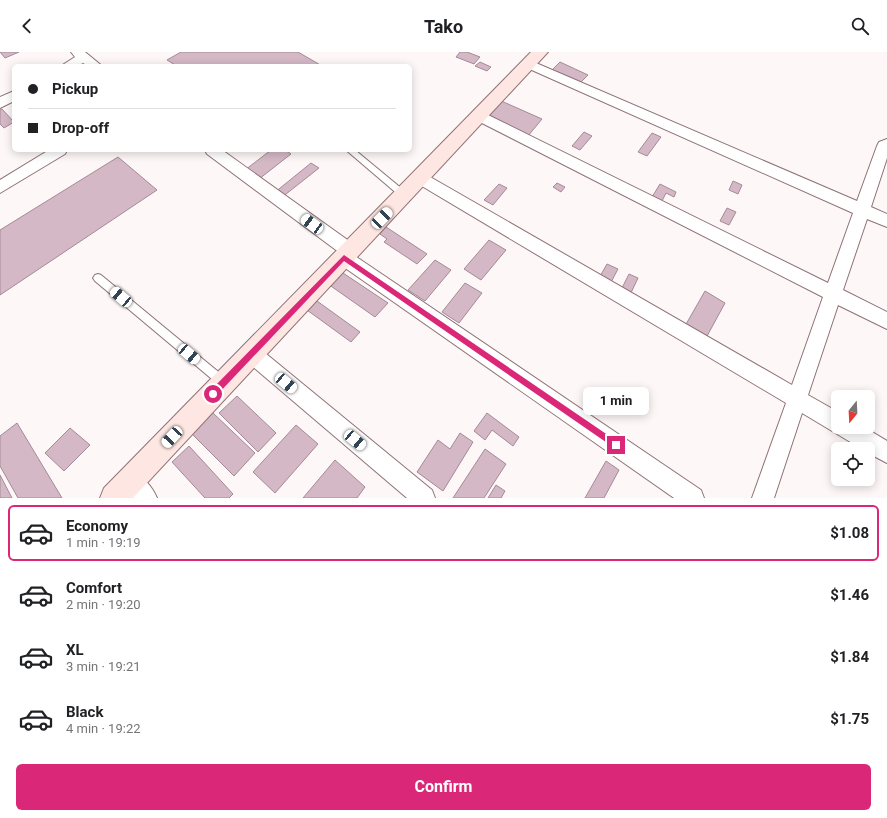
<!DOCTYPE html>
<html lang="en">
<head>
<meta charset="utf-8">
<style>
  :root { --surface:#fff; --page:#f2f2f2; --text:#202124; --muted:#757577; --line:#e0e0e0; --accent:#db2777 }
  body { margin:0; font-family:Roboto,sans-serif; background:var(--page); color:var(--text); height:100vh; display:flex; flex-direction:column; font-size:15px; white-space:nowrap }
  * { box-sizing:border-box; margin:0 }
  p { font-size:13px; color:var(--muted) }
  .icon { flex:none; width:22px; height:22px; fill:none; stroke:currentColor; stroke-width:2; stroke-linecap:round; stroke-linejoin:round }
  .map { position:relative; height:446px; overflow:hidden }
  .side { display:flex; flex-direction:column; background:var(--surface); flex:1 }
  .side>* { flex:none }
  .top-card { position:absolute; left:12px; top:12px; width:400px; height:88px; border-radius:6px; box-shadow:0 2px 10px #0003; display:grid; align-content:center; height:88px; padding:0 16px; background:var(--surface) }
  .needle { width:26px; rotate:198deg }
  .controls { position:absolute; left:831px; top:338px; display:grid; gap:8px }
  .controls a { display:grid; place-items:center; width:44px; height:44px; border-radius:6px; background:var(--surface); box-shadow:0 2px 10px #0003; font-size:20px }
  .end { position:absolute; width:18px; height:18px; margin:-9px; border:5px solid #db2777; background:#fff; box-shadow:0 0 0 2px #fff }
  .from { border-radius:50% }
  .bubble { position:absolute; height:28px; border-radius:6px; background:var(--surface); box-shadow:0 2px 10px #0003; font-size:13px; font-weight:700; line-height:28px; text-align:center }
  .car { position:absolute; width:12px; height:24px; margin:-12px -6px; border-radius:5px; box-shadow:0 0 3px 1px #0007; background:linear-gradient(#fff 24%,#345 0 40%,#fff 0 76%,#345 0 86%,#fff 0) }
  .top-card b { display:flex; align-items:center; gap:14px; height:38px; font-size:15px }
  .top-card b+b { border-top:1px solid var(--line) }
  .top-card i { width:10px; height:10px; background:var(--text) }
  ul { padding:7px 0 0; list-style:none }
  li { display:flex; align-items:center; gap:12px; height:56px; margin:0 8px 6px; padding:0 8px; border:2px solid transparent; border-radius:6px }
  li div { flex:1 }
  li b { display:block; font-size:15px }
  li em { font-style:normal; font-weight:700 }
  li.selected { border-color:var(--accent) }
  li>.icon { width:36px; height:36px; stroke-width:1.5 }
  .primary-button { display:flex; gap:8px; margin-top:auto; padding:8px 16px }
  .primary-button a { flex:1; height:46px; border-radius:6px; background:var(--accent); color:#fff; font-size:16px; font-weight:700; line-height:46px; text-align:center }
  header { display:flex; justify-content:space-between; align-items:center; height:52px; padding:0 16px; background:var(--surface); font-size:18px; font-weight:700 }
  .map>svg:first-child { display:block }
  .building { fill:#d4b8c5; stroke:#a48a97 }
  .lines { fill:none; stroke-linecap:round; stroke-linejoin:round }
  .lane-casing { stroke:#8f7276; stroke-width:2 }
  .street-casing { stroke:#8f7276; stroke-width:2 }
  .secondary-casing { stroke:#8f7276; stroke-width:2 }
  .lane { fill:#fff; fill-rule:evenodd }
  .street { fill:#fff; fill-rule:evenodd }
  .secondary { fill:#fee7e2; fill-rule:evenodd }
  .route { fill:#db2777 }
</style>
</head>
<body>
<header><svg class="icon" aria-label="back" viewBox="0 0 24 24"><path d="M15 5l-7 7 7 7"/></svg>Tako<svg class="icon" aria-label="search" viewBox="0 0 24 24"><circle cx="10" cy="10" r="6"/><path d="M15 15l6 6"/></svg></header>
<div class="map">
<svg width="887" height="446" viewBox="0 0 887 446">
  <rect width="100%" height="100%" fill="#fdf7f7"/>
  <g class="building">
    <path d="M0,0H19L5,6Z"/>
    <path d="M181,0H298L322,14H177L167,8Z"/>
    <path d="M460,0H467L480,5L474,12L456,5Z"/>
    <path d="M480,10L491,15L487,19L475,14Z"/>
    <path d="M560,10L588,23L580,31L552,18Z"/>
    <path d="M499,48L542,67L528,84L485,65Z"/>
    <path d="M2,57L14,70L4,76L0,72V58Z"/>
    <path d="M584,80L592,84L580,98L572,94Z"/>
    <path d="M652,81L661,85L647,104L638,100Z"/>
    <path d="M271,98H285L291,102L259,127L245,118Z"/>
    <path d="M118,105L157,138L0,243V178Z"/>
    <path d="M311,111L319,116L281,146L274,141Z"/>
    <path d="M733,129L742,133L738,142L729,138Z"/>
    <path d="M557,131L565,135L561,140L553,135Z"/>
    <path d="M499,132L507,136L493,153L484,148Z"/>
    <path d="M660,132L676,140L674,145L666,141L662,149L652,145Z"/>
    <path d="M727,156L736,160L729,173L720,169Z"/>
    <path d="M386,175L427,202L417,212L384,190L387,187L380,182Z"/>
    <path d="M489,188L506,198L481,228L464,217Z"/>
    <path d="M435,208L451,218L425,249L408,238Z"/>
    <path d="M607,212L618,217L610,232L599,226Z"/>
    <path d="M340,219L388,251L375,265L328,232Z"/>
    <path d="M629,222L638,226L630,243L621,238Z"/>
    <path d="M465,231L482,241L459,271L442,260Z"/>
    <path d="M705,239L725,251L706,286L685,274Z"/>
    <path d="M317,249L360,280L351,290L307,258Z"/>
    <path d="M237,344L276,381L258,400L219,361Z"/>
    <path d="M213,361L255,401L234,424L192,382Z"/>
    <path d="M487,361L519,385L513,394L492,378L485,388L474,379Z"/>
    <path d="M17,371L62,446H18L0,414V384Z"/>
    <path d="M296,373L318,392L275,441L253,420Z"/>
    <path d="M70,376L90,393L64,419L45,401Z"/>
    <path d="M460,381L473,390L443,439L417,420L438,388L450,397Z"/>
    <path d="M189,394L233,442L229,446H205L172,410Z"/>
    <path d="M485,397L506,412L484,446H453Z"/>
    <path d="M335,408L365,435L357,446H303Z"/>
    <path d="M606,409L619,418L604,446H585Z"/>
    <path d="M0,423L12,446H0Z"/>
    <path d="M496,433L505,439L501,446H488Z"/>
  </g>
  <g class="lines">
    <g class="lane-casing">
      <g id="lane">
        <path d="M346,98H355L407,141L408,143L407,145H401Z"/>
        <path d="M98,222L101,223L227,327L228,330L227,333L223,335L219,333L95,229L93,226L95,223Z"/>
      </g>
    </g>
    <g class="street-casing">
      <g id="street">
        <path d="M71,0H85L102,14H88L83,11L77,14H61L75,5Z"/>
        <path d="M529,8L857,149L877,94L879,90L887,87V106L871,155L887,162V175L867,167L843,238L887,260V277L838,253L808,343L838,360V375H864L887,389V411L868,401V397H862L802,361L774,446H752L786,351L415,130L413,126L415,122L420,120L425,122L792,333L823,245L474,67L472,64L474,61H484L828,231L853,161L525,15L523,12Z"/>
        <path d="M14,39V49L0,56V45Z"/>
        <path d="M49,98H67L65,102L0,141V128Z"/>
        <path d="M205,98H222L356,194L358,199L355,204L701,438L704,446H674L338,211L336,206L340,201L207,102Z"/>
        <path d="M252,293L259,296L432,438L435,446H407L245,308L243,302L245,296Z"/>
        <path d="M130,418C142,423 152,434 157,446H131L122,437L119,429L122,421Z"/>
      </g>
    </g>
    <g class="secondary-casing">
      <path id="secondary" d="M531,0H548L133,446H100L104,436Z"/>
    </g>
    <use href="#lane" class="lane"/>
    <use href="#street" class="street"/>
    <use href="#secondary" class="secondary"/>
  </g>
  <path class="route" d="M344,203L618,390V395H613L344,209L216,344H210V339Z"/>
</svg>
<div class="controls">
<a><svg class="needle" viewBox="-14 -14 28 28"><path d="M0-13l5 13h-10z" fill="#e53935"/><path d="M0 13l5-13h-10z" fill="#757577"/></svg></a>
<a><svg class="icon" aria-label="locate" viewBox="0 0 24 24"><circle cx="12" cy="12" r="6"/><path d="M12 2v4M12 18v4M2 12h4M18 12h4"/></svg></a>
</div>
<i class="end from" style="left:213px;top:342px"></i>
<i class="end" style="left:616px;top:393px"></i>
<div class="bubble" style="left:583px;top:335px;width:66px">1 min</div>
<i class="car" style="left:382px;top:166px;rotate:44deg"></i>
<i class="car" style="left:312px;top:172px;rotate:306deg"></i>
<i class="car" style="left:121px;top:245px;rotate:310deg"></i>
<i class="car" style="left:189px;top:302px;rotate:130deg"></i>
<i class="car" style="left:286px;top:331px;rotate:130deg"></i>
<i class="car" style="left:172px;top:385px;rotate:223deg"></i>
<i class="car" style="left:355px;top:388px;rotate:130deg"></i>
<div class="top-card">
<b><i class="from"></i>Pickup</b>
<b><i></i>Drop-off</b>
</div>
</div>
<section class="side">
<ul>
<li class="selected"><svg class="icon" aria-label="car" viewBox="0 0 24 24"><path d="M5 17H2v-5l4-1 3-4h7l3 4 3 1v5h-3M9 17h6M6 11h13"/><circle cx="7" cy="17" r="2"/><circle cx="17" cy="17" r="2"/></svg><div><b>Economy</b><p>1 min · 19:19</p></div><em>$1.08</em></li>
<li><svg class="icon" aria-label="car" viewBox="0 0 24 24"><path d="M5 17H2v-5l4-1 3-4h7l3 4 3 1v5h-3M9 17h6M6 11h13"/><circle cx="7" cy="17" r="2"/><circle cx="17" cy="17" r="2"/></svg><div><b>Comfort</b><p>2 min · 19:20</p></div><em>$1.46</em></li>
<li><svg class="icon" aria-label="car" viewBox="0 0 24 24"><path d="M5 17H2v-5l4-1 3-4h7l3 4 3 1v5h-3M9 17h6M6 11h13"/><circle cx="7" cy="17" r="2"/><circle cx="17" cy="17" r="2"/></svg><div><b>XL</b><p>3 min · 19:21</p></div><em>$1.84</em></li>
<li><svg class="icon" aria-label="car" viewBox="0 0 24 24"><path d="M5 17H2v-5l4-1 3-4h7l3 4 3 1v5h-3M9 17h6M6 11h13"/><circle cx="7" cy="17" r="2"/><circle cx="17" cy="17" r="2"/></svg><div><b>Black</b><p>4 min · 19:22</p></div><em>$1.75</em></li>
</ul>
<div class="primary-button"><a>Confirm</a></div>
</section>
</body>
</html>
